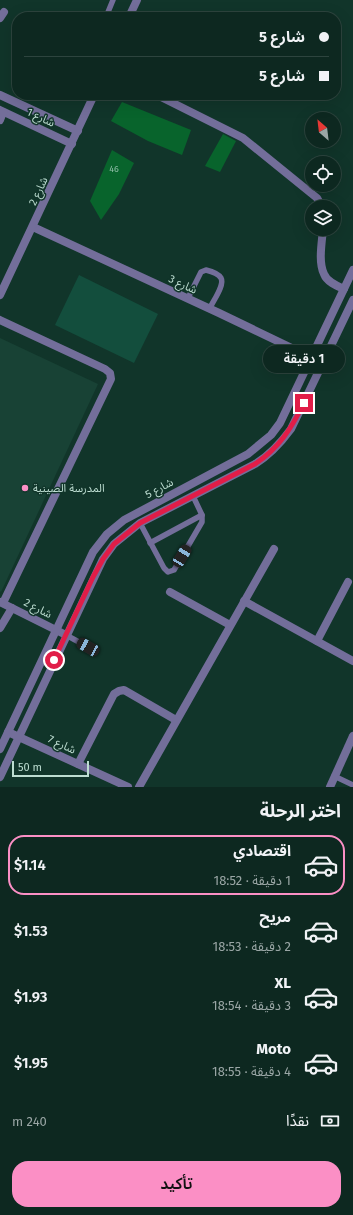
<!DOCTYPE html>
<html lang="ar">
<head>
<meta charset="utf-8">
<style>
  :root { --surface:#0d2820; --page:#163029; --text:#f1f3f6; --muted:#9aa6a5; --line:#2d443e; --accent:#fb8fc5 }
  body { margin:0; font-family:"Fira Sans","Noto Sans Arabic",sans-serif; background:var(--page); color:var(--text); direction:rtl; height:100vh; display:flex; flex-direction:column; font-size:15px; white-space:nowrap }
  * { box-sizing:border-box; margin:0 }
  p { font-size:13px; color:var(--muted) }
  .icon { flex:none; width:22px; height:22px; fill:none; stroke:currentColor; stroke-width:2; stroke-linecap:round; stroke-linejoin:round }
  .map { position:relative; height:787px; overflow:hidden; direction:ltr }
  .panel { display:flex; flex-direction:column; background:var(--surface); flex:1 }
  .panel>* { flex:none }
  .top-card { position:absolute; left:12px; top:12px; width:329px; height:88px; border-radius:16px; box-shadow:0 4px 16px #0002,0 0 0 1px var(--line); direction:rtl; display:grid; align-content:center; height:88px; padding:0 12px; background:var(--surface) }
  .needle { width:26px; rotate:332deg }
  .fabs { position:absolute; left:305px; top:112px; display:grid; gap:8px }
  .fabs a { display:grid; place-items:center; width:36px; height:36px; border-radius:50%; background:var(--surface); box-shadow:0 4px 16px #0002,0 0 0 1px var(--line); font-size:20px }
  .scale { position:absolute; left:12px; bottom:10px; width:77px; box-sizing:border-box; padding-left:4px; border:2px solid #bdddd1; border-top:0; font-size:11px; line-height:14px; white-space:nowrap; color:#bdddd1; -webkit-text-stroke:3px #11352a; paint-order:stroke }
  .end { position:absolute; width:18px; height:18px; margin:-9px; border:5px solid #e11d48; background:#fff; box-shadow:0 0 0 2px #fff }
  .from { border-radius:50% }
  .bubble { position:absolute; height:28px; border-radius:14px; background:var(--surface); box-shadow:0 4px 16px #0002,0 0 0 1px var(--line); font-size:13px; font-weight:600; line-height:28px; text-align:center; direction:rtl }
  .car { position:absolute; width:12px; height:24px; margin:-12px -6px; border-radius:5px; box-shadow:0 0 3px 1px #0007; background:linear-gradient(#222 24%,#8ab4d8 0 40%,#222 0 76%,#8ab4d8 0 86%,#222 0) }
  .top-card b { display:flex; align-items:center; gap:14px; height:38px; font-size:15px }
  .top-card b+b { border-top:1px solid var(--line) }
  .top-card i { width:10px; height:10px; background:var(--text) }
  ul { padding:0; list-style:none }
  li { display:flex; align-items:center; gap:12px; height:60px; margin:0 8px 6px; padding:0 4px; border:2px solid transparent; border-radius:16px }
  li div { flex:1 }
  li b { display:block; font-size:15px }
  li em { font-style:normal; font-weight:600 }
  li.active { border-color:var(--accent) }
  li>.icon { width:36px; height:36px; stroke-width:1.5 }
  h2 { padding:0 12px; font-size:18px; line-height:48px }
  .pay { display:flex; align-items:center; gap:10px; height:44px; padding:0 12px; font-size:15px }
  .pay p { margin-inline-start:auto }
  .cta { display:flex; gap:8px; margin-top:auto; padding:8px 12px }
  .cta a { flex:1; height:46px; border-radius:16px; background:var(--accent); color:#111; font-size:16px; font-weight:600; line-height:46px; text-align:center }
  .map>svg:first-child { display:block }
  .built { fill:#184235 }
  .green { fill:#134e3d }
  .building { fill:#08642c }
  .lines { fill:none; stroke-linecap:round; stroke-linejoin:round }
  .service { stroke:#736e9a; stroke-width:5.5 }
  .minor { stroke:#736e9a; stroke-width:8 }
  .route { stroke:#e11d48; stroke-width:5 }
  .poi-dot { fill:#fb8fc5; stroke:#11352a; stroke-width:1.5 }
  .labels { text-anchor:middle; stroke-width:3; stroke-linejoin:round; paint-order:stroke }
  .number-label { font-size:9px; fill:#90bfa8 }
  .street-label { font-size:11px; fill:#bdddd1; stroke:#11352a }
  .poi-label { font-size:11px; fill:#bdddd1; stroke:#11352a; text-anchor:start }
</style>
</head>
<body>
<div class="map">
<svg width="353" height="787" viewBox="0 0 353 787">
  <rect width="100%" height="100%" fill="#11352a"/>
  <path class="built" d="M0,338L98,384L1,592L0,591Z"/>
  <path class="green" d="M79,275L158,314L134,363L55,325Z"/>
  <g class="building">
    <path d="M122,102L191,130L182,155L148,141L111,121Z"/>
    <path d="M223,134L236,141L220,172L205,166Z"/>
    <path d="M112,150L134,163L119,194L101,220L90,201Z"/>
  </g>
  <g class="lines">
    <g class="service">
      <path d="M106,17L113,0"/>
      <path d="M188,298L201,272L206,270C210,271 218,273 221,278C225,285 213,301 210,308"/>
      <path d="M140,523L164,568L168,572L174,570L202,522V515L193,496"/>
      <path d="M150,543L202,515"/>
      <path d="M66,635L88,647"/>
      <path d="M334,776L353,785"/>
    </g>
    <g class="minor">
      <path d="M129,17L137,0"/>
      <path d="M0,18L4,12"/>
      <path d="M0,95L78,131"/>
      <path d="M157,95L243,138L317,198L322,207"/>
      <path d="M0,110L72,144"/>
      <path d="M0,120L3,112"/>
      <path d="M33,227L219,313L323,363"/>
      <path d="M323,229C322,242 318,262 324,274C327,282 337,286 344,289"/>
      <path d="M0,295L94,95"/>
      <path d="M0,320L105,369L110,373L111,379L3,603"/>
      <path d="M170,592L230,625"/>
      <path d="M244,601L353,661"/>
      <path d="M0,602L66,635"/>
      <path d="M0,628L12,608"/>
      <path d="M317,641L348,582"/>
      <path d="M8,732L128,787"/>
      <path d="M0,749L93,552L107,534L124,520L248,454L271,435L280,423L353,270"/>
      <path d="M78,764L114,694L119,691L124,690L176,720"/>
      <path d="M0,777L103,559L114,544L140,523L255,464C270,455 280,444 291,429L353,300"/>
      <path d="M139,787L274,549"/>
      <path d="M330,787L353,736"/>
    </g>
  </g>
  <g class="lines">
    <path class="route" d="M54,660L93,577L103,559L114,544L140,523L255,464C279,448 291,429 304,403"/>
  </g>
  <circle class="poi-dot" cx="25" cy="488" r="4"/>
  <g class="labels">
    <g class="number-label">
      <text x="114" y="172">46</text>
    </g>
    <g class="street-label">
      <text transform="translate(41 117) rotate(25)" y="4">شارع 1</text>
      <text transform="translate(38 191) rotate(-65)" y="4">شارع 2</text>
      <text transform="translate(183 284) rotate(25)" y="4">شارع 3</text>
      <text transform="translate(159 488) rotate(-28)" y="4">شارع 5</text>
      <text transform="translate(38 608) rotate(27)" y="4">شارع 2</text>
      <text transform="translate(62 744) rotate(25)" y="4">شارع 7</text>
    </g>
    <g class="poi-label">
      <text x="33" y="492">المدرسة الصينية</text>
    </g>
  </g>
</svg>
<div class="fabs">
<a><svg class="needle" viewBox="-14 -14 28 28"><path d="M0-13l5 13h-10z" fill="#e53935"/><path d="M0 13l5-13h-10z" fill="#9aa6a5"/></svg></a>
<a><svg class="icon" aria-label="locate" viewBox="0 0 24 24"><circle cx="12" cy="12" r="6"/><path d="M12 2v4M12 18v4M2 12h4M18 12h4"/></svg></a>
<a><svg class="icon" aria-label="layers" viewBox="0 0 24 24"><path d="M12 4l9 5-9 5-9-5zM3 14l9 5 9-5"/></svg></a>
</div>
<div class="scale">50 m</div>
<i class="end from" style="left:54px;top:660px"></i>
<i class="end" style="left:304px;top:403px"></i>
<div class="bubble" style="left:263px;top:345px;width:82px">1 دقيقة</div>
<i class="car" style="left:182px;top:556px;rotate:31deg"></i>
<i class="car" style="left:88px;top:647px;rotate:299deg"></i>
<div class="top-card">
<b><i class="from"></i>شارع 5</b>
<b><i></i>شارع 5</b>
</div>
</div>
<section class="panel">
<h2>اختر الرحلة</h2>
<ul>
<li class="active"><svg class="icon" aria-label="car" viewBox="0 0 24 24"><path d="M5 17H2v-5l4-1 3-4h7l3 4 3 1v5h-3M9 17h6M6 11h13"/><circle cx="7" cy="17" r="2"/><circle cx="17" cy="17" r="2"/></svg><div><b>اقتصادي</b><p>1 دقيقة · 18:52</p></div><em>$1.14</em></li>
<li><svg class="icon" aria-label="car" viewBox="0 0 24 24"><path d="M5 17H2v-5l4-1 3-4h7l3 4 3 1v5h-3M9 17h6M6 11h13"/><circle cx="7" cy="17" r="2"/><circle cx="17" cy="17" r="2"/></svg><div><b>مريح</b><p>2 دقيقة · 18:53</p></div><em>$1.53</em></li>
<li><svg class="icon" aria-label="car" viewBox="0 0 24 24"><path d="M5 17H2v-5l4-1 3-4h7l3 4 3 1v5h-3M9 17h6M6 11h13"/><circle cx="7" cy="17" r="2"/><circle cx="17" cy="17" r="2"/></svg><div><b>XL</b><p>3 دقيقة · 18:54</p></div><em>$1.93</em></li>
<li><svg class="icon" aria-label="car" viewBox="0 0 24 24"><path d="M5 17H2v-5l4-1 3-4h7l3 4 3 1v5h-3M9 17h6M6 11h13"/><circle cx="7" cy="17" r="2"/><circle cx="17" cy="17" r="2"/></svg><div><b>Moto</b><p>4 دقيقة · 18:55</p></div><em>$1.95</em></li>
</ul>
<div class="pay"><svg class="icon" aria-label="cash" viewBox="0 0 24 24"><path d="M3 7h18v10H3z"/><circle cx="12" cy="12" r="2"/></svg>نقدًا<p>240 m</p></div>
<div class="cta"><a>تأكيد</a></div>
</section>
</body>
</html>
